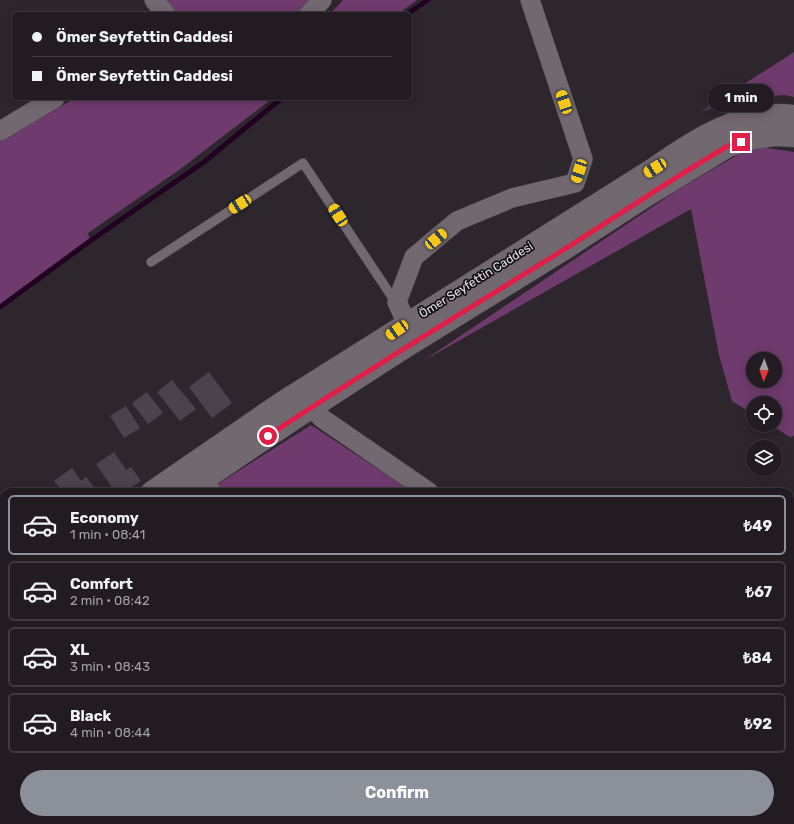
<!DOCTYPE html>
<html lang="en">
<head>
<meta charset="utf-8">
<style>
  :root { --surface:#221c22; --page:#2a252a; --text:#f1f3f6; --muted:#a2a1a5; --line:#3f3a40; --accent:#8c9099 }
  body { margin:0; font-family:Rubik,sans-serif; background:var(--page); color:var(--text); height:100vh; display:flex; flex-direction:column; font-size:15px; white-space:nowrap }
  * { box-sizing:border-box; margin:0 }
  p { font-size:13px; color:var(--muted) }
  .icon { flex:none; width:22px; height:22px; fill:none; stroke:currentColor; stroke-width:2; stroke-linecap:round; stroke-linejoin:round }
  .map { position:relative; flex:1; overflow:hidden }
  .panel { position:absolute; left:0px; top:488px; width:794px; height:336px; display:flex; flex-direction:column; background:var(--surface); border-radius:12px 12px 0 0; box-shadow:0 2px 10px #0003,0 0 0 1px var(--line) }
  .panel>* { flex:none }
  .hud { position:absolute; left:12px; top:12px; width:400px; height:88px; border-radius:6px; box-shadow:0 2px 10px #0003,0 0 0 1px var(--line); display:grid; align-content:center; height:88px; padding:0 20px; background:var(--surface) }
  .needle { width:26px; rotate:182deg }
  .fabs { position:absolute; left:746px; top:352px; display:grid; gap:8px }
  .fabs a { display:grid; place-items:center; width:36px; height:36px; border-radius:50%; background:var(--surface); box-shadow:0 2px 10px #0003,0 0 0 1px var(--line); font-size:20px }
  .end { position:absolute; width:18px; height:18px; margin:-9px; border:5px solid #e11d48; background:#fff; box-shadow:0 0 0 2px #fff }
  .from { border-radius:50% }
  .bubble { position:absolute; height:28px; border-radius:14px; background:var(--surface); box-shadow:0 2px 10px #0003,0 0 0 1px var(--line); font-size:13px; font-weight:700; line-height:28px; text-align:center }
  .car { position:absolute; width:12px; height:24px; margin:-12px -6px; border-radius:5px; box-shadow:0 0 3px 1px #0007; background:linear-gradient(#f5c518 24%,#345 0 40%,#f5c518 0 76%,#345 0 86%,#f5c518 0) }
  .hud b { display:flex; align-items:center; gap:14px; height:38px; font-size:15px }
  .hud b+b { border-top:1px solid var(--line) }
  .hud i { width:10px; height:10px; background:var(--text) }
  ul { padding:7px 0 0; list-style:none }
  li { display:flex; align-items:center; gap:12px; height:60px; margin:0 8px 6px; padding:0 12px; border:2px solid var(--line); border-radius:6px }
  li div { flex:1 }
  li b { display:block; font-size:15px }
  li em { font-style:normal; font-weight:700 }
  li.on { border-color:var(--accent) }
  li>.icon { width:36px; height:36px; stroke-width:1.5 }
  .primary-button { display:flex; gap:8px; margin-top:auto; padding:8px 20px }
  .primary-button a { flex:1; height:46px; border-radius:24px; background:var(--accent); color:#fff; font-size:16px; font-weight:700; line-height:46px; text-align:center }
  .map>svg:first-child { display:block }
  .green { fill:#6f3a6d; fill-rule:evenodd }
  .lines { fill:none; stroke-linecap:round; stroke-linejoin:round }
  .stream { stroke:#210021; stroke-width:5 }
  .building { fill:#4b434b }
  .service-casing { stroke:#494249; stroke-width:10 }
  .minor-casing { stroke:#494249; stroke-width:20 }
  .tertiary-casing { stroke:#494249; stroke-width:23 }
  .service { stroke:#716870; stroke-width:9 }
  .minor { stroke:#716870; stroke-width:19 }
  .tertiary { stroke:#716870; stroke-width:22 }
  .route { stroke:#e11d48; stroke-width:5 }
  .labels { text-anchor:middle; stroke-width:3.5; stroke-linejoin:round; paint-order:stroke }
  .street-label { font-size:12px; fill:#e9e4e9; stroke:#141014 }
</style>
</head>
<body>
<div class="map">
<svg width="794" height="824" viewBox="0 0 794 824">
  <rect width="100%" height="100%" fill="#2e262d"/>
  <g class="green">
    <path d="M163,0H315L300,14H176Z"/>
    <path d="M343,0H417L398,14H330Z"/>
    <path d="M794,52V97L784,95L732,100L701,112Z"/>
    <path d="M76,98H273L179,170L88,233L90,241L0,305V138Z"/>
    <path d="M753,146L794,152V436L790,437L771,425H775V403H753V414L732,401L719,355L691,209L423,361L682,187ZM753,359H775V381H753Z"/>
    <path d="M311,425L413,492H223L216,485Z"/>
    <path d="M790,710L794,712V824H759V820H790Z"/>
    <path d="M353,820H722L712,824H361Z"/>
  </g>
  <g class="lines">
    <g class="stream">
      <path d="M407,14L428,0"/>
      <path d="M0,307L90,241L204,162L282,98"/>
    </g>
  </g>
  <g class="building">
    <path d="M209,372L232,403L212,418L189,387Z"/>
    <path d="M172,380L196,409L180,421L157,392Z"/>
    <path d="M147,392L163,413L148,424L132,403Z"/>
    <path d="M126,406L140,428L124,438L110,416Z"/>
    <path d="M114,452L126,470L131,467L141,481L124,492H115L96,464Z"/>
    <path d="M72,468L81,481L86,477L96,490L94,492H63L54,481Z"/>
  </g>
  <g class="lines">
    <g class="service-casing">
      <path id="service" d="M151,262L303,163L390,294L397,302"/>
    </g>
    <g class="minor-casing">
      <g id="minor">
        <path d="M154,0L166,14"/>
        <path d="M309,14L322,0"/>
        <path d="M0,131L55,98"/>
        <path d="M407,324L397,302L414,257L457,221L512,198L575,183L583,159L530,0"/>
        <path d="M311,408L323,419L429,492"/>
        <path d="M203,480L212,492"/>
        <path d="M0,756L4,751"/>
        <path d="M98,820L104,824"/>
        <path d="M267,820L272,824"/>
        <path d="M748,820V824"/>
      </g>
    </g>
    <g class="tertiary-casing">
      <g id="tertiary">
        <path d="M152,492L283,402L655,168C696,139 742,109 794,116"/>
        <path d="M185,492L295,418L405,347L561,251L644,197L728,146L754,138L775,135L794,136"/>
        <path d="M0,599L4,603"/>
      </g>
    </g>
    <use href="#service" class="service"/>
    <use href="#minor" class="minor"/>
    <use href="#tertiary" class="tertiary"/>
  </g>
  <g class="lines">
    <path class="route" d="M268,436C364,372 462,313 560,252C616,217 671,179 728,146L741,142"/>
  </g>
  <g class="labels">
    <g class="street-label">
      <text transform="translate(476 280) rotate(-32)" y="4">Ömer Seyfettin Caddesi</text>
    </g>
  </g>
</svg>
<div class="fabs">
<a><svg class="needle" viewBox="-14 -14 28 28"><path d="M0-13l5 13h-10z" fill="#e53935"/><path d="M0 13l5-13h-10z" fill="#a2a1a5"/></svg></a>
<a><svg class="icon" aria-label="locate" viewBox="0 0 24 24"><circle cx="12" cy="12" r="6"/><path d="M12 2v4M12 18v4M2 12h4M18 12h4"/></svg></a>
<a><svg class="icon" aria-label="layers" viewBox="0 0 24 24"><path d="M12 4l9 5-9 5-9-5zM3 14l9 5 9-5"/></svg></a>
</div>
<i class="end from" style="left:268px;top:436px"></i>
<i class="end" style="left:741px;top:142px"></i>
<div class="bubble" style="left:708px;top:84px;width:66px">1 min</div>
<i class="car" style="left:564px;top:102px;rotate:342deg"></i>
<i class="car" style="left:655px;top:168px;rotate:238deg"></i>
<i class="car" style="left:579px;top:171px;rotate:198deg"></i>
<i class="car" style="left:240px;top:204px;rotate:237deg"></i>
<i class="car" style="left:338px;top:215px;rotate:327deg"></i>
<i class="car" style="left:436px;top:239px;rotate:50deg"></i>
<i class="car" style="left:397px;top:330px;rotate:236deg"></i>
<div class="hud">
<b><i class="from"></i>Ömer Seyfettin Caddesi</b>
<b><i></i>Ömer Seyfettin Caddesi</b>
</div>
<section class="panel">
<ul>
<li class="on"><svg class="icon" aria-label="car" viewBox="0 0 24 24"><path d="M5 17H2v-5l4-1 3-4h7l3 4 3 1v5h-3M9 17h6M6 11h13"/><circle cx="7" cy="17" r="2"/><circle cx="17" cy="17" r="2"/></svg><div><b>Economy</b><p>1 min · 08:41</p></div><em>₺49</em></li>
<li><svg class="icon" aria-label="car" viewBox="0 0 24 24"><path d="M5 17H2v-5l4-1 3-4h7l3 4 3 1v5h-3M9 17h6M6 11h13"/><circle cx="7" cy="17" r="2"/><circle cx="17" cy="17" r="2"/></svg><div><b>Comfort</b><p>2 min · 08:42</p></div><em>₺67</em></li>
<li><svg class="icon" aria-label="car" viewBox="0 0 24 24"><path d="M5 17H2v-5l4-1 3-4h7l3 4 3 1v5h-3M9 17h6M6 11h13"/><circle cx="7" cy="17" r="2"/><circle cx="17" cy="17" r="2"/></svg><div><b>XL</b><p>3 min · 08:43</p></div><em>₺84</em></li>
<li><svg class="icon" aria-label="car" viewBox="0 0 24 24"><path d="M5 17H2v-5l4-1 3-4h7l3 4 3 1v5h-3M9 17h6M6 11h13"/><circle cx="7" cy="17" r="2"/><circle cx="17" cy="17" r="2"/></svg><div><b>Black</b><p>4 min · 08:44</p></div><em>₺92</em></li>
</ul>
<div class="primary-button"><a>Confirm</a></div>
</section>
</div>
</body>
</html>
